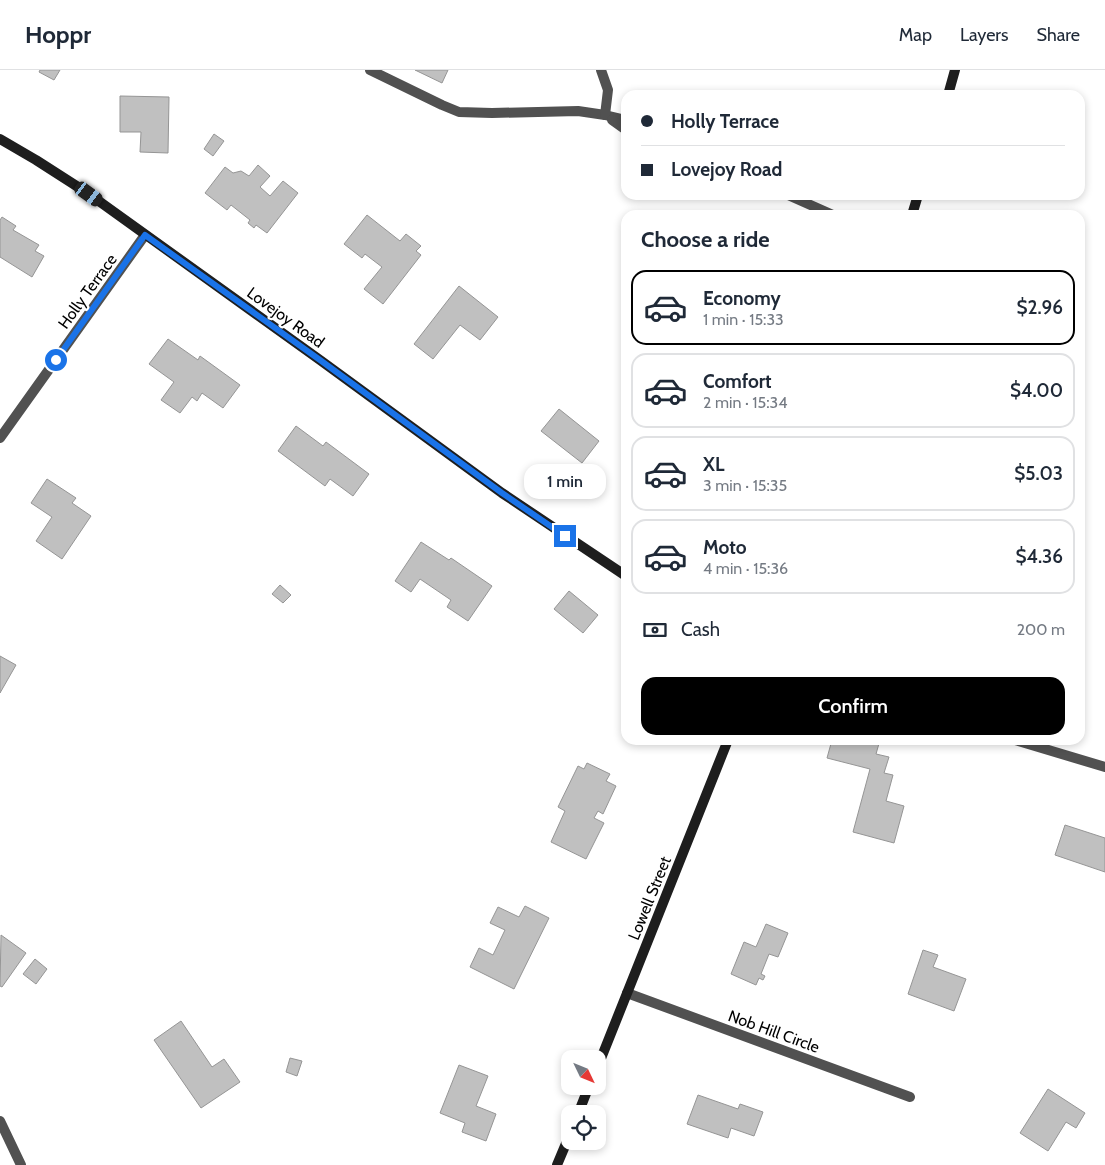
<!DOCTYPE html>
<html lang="en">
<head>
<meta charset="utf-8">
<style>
  :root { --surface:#fff; --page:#f2f2f3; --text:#1f2937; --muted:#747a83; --line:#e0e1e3; --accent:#000 }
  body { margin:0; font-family:Cabin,sans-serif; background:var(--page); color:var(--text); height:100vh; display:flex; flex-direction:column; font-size:19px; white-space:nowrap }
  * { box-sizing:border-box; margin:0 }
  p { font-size:16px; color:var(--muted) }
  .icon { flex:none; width:28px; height:28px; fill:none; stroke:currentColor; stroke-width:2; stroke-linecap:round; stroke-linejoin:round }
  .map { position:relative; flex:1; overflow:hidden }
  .sheet { position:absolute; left:621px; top:140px; width:464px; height:535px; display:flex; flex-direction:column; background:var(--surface); border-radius:15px; box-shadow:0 2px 8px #0003 }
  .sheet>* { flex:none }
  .top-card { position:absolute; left:621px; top:20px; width:464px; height:110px; border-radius:15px; box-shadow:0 2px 8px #0003; display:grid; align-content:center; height:110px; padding:0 20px; background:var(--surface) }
  .needle { width:32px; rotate:133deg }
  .buttons { position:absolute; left:561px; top:980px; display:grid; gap:10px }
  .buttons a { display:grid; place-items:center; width:45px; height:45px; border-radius:10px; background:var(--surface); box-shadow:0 2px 8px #0003; font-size:25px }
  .end { position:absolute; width:22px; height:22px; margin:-11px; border:6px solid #1a73e8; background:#fff; box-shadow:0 0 0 2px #fff }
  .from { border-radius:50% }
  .bubble { position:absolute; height:35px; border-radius:15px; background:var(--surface); box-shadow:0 2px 8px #0003; font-size:16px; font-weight:600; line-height:35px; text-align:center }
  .car { position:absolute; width:15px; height:30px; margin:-15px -8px; border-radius:6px; box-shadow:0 0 4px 1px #0007; background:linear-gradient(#222 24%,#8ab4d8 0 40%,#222 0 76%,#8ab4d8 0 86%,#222 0) }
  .top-card b { display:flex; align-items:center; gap:18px; height:48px; font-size:19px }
  .top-card b+b { border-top:1px solid var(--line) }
  .top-card i { width:12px; height:12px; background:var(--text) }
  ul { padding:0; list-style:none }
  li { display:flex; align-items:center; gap:15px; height:75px; margin:0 10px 8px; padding:0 10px; border:2px solid var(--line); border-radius:15px }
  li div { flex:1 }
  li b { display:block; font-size:19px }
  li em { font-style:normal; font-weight:600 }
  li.active { border-color:var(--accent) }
  li>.icon { width:45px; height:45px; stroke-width:1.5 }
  h2 { padding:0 20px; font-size:22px; line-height:60px }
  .pay { display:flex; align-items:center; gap:12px; height:55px; padding:0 20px; font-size:19px }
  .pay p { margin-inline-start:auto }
  .cta { display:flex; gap:10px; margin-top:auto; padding:10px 20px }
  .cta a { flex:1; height:58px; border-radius:15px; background:var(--accent); color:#fff; font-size:20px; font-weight:600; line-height:58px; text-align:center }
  header { display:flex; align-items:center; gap:30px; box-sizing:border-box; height:70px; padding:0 25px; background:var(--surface); border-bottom:1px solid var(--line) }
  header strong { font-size:24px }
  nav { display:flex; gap:28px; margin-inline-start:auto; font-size:18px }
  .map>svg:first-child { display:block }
  .building { fill:#c0c0c0; stroke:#959595 }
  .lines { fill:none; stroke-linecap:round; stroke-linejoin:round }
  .service { stroke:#515151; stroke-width:10 }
  .minor { stroke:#515151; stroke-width:10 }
  .tertiary { stroke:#515151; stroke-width:10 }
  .secondary { stroke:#1e1e1e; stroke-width:10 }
  .route { stroke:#1a73e8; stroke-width:6 }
  .labels { text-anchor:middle; stroke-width:4.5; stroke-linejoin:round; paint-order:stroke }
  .street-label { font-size:16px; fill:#000; stroke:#fff }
</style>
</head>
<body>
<header>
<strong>Hoppr</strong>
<nav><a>Map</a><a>Layers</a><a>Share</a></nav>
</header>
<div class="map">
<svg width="1105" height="1095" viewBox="0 0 1105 1095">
  <rect width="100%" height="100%" fill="#fff"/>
  <g class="building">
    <path d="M40,0H60L54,10L39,2Z"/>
    <path d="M415,0H448L442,13Z"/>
    <path d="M120,26L169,27L168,83L140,82L141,62H120Z"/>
    <path d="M214,64L224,71L213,86L204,79Z"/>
    <path d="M258,95L270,106L260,117L270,126L283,111L298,123L267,163L256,155L254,158L248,153L250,150L231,135L227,140L205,123L225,97L233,103L241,101L249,106Z"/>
    <path d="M367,145L400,171L406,164L421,176L416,181L421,185L383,234L364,219L382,197L365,184L362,188L344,174Z"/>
    <path d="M2,147L16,156L13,160L39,175L35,181L44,186L32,207L0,187V150Z"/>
    <path d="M459,216L498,247L480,270L460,255L433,289L414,274Z"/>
    <path d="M168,269L198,290L200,286L240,315L223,338L202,323L197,331L192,327L180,343L161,330L174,312L149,294Z"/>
    <path d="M559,339L599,371L582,393L541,361Z"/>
    <path d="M296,356L323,376L326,372L369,404L353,426L330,409L325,416L278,381Z"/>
    <path d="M47,409L76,428L72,433L91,446L62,489L36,471L52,447L31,433Z"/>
    <path d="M421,472L449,490L451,488L492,516L468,551L447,537L451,530L420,509L411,522L395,511Z"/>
    <path d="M280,515L291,525L283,533L272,524Z"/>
    <path d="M569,521L598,545L583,563L554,539Z"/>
    <path d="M626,570V581L622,580Z"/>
    <path d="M0,586L16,595L0,623Z"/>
    <path d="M832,670H880L876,684L889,687L884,703L893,705L886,731L904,736L894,773L853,762L870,699L827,688Z"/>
    <path d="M587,693L610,704L606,711L616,716L603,744L598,741L594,748L604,753L586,789L551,772L565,741L558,737L578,696L584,699Z"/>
    <path d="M1065,755L1105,768V802L1055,785Z"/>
    <path d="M525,836L549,848L514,919L470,897L479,878L493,885L505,860L490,853L498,837L519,847Z"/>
    <path d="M766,854L788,863L778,887L769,884L761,904L765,906L763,910L759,908L756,915L731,904L744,872L756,877Z"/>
    <path d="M1,865L26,883L2,917L0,916Z"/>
    <path d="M923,880L938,885L933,897L966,909L954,941L908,924Z"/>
    <path d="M35,889L47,899L36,914L23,904Z"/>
    <path d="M181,951L212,997L224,989L240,1012L201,1038L154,970Z"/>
    <path d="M290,988L302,991L297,1006L286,1002Z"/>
    <path d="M459,995L488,1006L476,1036L496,1044L486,1071L462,1062L465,1053L440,1043Z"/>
    <path d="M1048,1019L1085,1043L1076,1058L1066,1052L1048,1081L1020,1063Z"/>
    <path d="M698,1025L738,1039L740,1034L763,1042L754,1066L731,1058L728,1068L687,1054Z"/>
  </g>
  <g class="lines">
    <g class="service">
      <path d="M370,0L442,35L459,42L492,43L578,41L605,45L626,50"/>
      <path d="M601,0L608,20L605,45"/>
      <path d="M612,50L626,60"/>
      <path d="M788,125L833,145"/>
    </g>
    <g class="minor">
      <path d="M0,368L145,165"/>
      <path d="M627,923L910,1027"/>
      <path d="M0,1051L21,1095"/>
    </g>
    <path class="tertiary" d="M1015,670L1105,697"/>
    <g class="secondary">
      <path d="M948,25L955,0"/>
      <path d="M0,69L36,90L89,124L320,290L502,423L626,506"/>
      <path d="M912,145L918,125"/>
      <path d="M598,996L728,670"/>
      <path d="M578,1044L589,1016"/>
      <path d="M557,1095L570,1064"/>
    </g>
  </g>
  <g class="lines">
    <path class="route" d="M56,290L145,165L320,290L502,423L565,466"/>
  </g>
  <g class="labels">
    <g class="street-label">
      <text transform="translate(87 221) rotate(-54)" y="6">Holly Terrace</text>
      <text transform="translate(286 247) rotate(36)" y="6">Lovejoy Road</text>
      <text transform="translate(649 828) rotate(-68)" y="6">Lowell Street</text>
      <text transform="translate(774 961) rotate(20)" y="6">Nob Hill Circle</text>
    </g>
  </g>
</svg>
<div class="buttons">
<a><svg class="needle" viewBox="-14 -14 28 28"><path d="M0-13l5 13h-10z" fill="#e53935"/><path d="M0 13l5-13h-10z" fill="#747a83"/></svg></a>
<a><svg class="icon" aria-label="locate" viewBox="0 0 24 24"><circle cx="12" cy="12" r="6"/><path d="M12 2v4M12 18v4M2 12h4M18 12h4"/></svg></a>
</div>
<i class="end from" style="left:56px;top:290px"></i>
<i class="end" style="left:565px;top:466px"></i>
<div class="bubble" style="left:524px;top:394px;width:82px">1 min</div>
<i class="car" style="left:89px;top:124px;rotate:126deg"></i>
<div class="top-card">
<b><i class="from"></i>Holly Terrace</b>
<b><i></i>Lovejoy Road</b>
</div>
<section class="sheet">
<h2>Choose a ride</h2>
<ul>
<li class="active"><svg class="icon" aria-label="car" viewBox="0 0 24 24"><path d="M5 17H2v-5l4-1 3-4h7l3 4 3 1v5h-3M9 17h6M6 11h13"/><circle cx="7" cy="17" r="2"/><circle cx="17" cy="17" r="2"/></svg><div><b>Economy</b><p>1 min · 15:33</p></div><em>$2.96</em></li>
<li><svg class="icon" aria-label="car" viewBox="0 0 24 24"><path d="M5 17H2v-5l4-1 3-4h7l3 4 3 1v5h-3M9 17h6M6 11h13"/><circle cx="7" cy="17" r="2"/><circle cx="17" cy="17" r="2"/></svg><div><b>Comfort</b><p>2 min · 15:34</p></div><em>$4.00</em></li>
<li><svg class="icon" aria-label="car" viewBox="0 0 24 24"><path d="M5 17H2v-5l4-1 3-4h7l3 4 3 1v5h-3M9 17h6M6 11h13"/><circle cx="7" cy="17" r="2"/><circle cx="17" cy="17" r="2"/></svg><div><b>XL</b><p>3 min · 15:35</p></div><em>$5.03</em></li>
<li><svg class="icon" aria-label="car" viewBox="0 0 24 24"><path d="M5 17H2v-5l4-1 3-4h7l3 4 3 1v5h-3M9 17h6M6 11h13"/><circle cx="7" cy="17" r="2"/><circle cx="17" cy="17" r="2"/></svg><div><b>Moto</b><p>4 min · 15:36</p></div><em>$4.36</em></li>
</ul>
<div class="pay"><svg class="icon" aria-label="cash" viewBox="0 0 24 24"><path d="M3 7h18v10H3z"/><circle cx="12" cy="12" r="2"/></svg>Cash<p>200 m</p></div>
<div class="cta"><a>Confirm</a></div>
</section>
</div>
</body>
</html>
